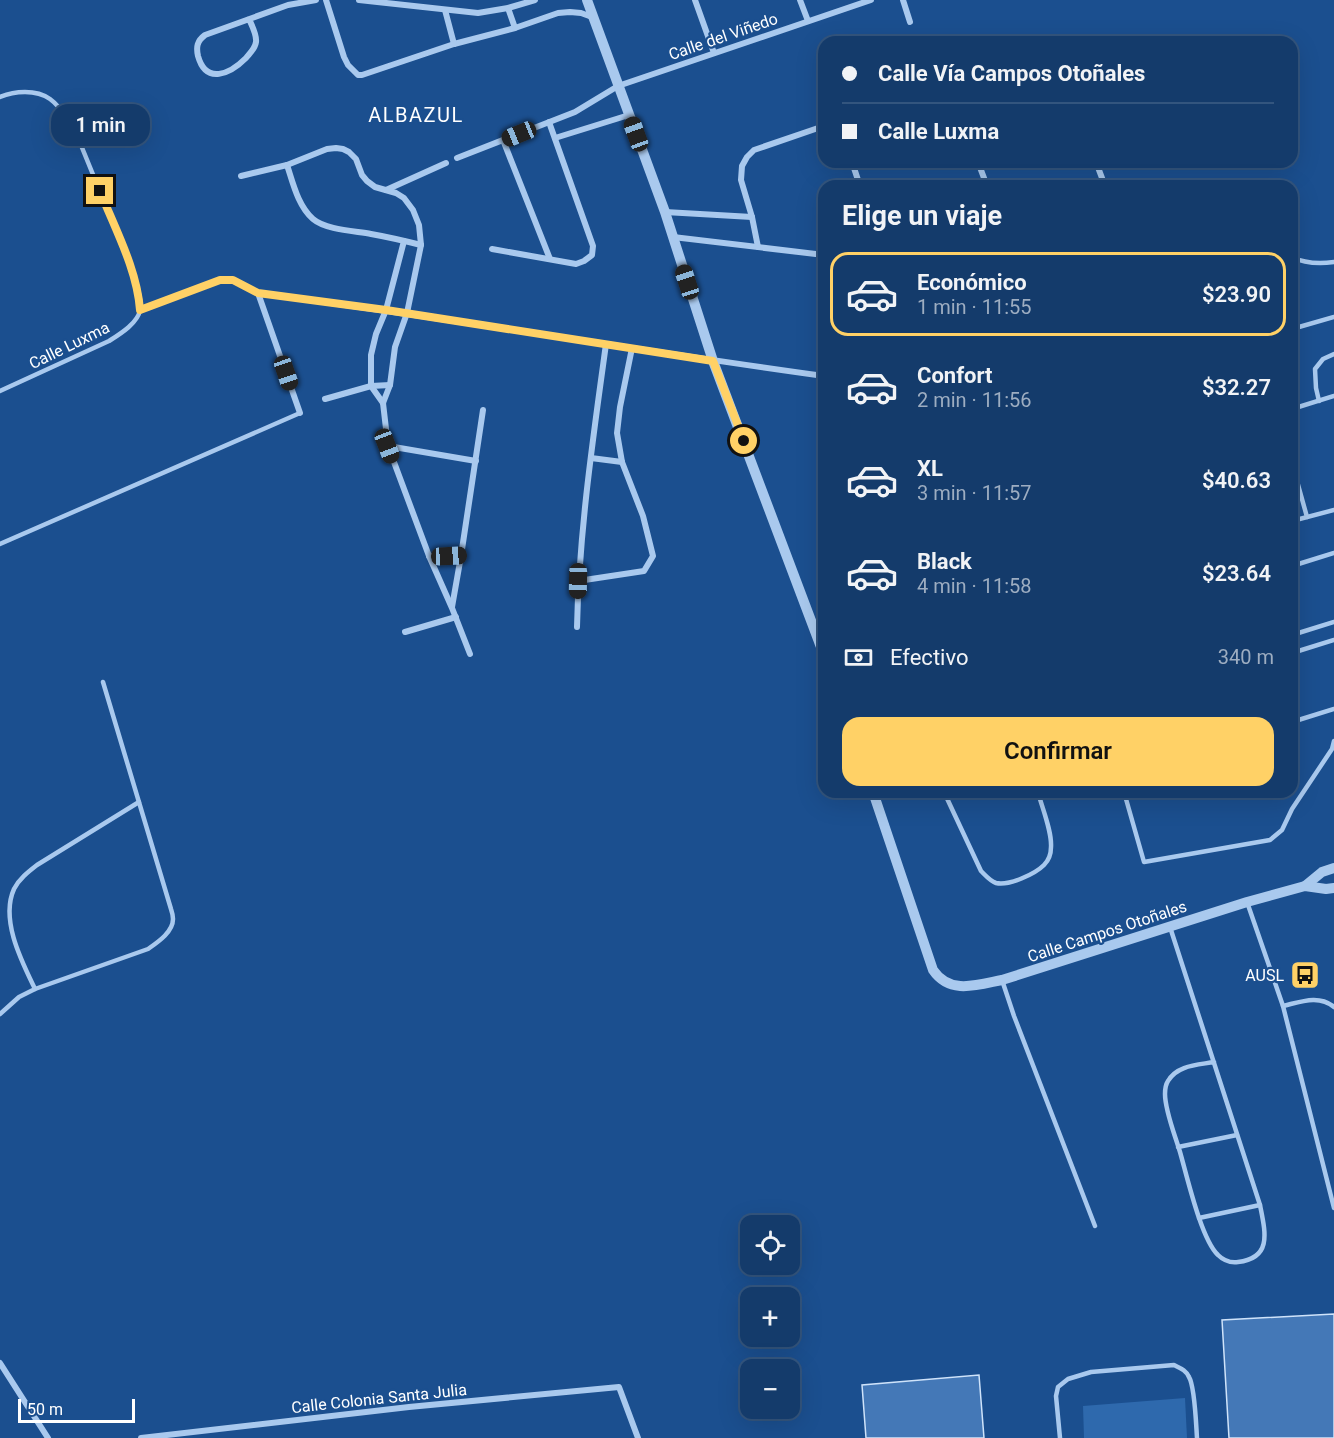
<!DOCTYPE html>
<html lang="es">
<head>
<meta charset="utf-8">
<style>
  :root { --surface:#143b6b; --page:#214673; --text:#f1f3f6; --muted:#9dadc1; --line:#33557e; --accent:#ffd166 }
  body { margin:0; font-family:Roboto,sans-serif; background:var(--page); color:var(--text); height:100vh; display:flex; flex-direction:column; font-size:22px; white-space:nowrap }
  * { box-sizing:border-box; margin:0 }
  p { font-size:20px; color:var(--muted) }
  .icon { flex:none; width:33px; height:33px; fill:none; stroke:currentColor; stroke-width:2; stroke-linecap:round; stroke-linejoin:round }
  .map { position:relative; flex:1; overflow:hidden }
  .drawer { position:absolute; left:818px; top:180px; width:480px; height:618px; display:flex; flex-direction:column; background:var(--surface); border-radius:18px; box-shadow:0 6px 24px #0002,0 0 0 2px var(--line) }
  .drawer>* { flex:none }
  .banner { position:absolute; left:818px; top:36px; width:480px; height:132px; border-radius:18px; box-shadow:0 6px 24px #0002,0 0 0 2px var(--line); display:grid; align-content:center; height:132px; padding:0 24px; background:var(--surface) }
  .tools { position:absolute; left:740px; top:1215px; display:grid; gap:12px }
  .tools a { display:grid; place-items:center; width:60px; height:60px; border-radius:12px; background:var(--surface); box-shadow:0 6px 24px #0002,0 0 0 2px var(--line); font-size:30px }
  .scale { position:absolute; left:18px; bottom:15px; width:117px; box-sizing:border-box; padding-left:6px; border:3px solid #fff; border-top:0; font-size:16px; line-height:21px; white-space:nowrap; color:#fff; -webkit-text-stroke:4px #1b4f8f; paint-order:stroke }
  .end { position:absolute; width:27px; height:27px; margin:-14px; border:8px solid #ffd166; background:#111; box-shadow:0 0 0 3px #111 }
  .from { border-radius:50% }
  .bubble { position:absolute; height:42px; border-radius:18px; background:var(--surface); box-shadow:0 6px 24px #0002,0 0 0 2px var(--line); font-size:20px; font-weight:600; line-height:42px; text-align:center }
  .car { position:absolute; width:18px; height:36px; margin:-18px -9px; border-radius:8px; box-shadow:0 0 4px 2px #0007; background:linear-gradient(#222 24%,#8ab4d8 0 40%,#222 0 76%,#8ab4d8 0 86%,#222 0) }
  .banner b { display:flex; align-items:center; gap:21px; height:57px; font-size:22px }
  .banner b+b { border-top:2px solid var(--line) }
  .banner i { width:15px; height:15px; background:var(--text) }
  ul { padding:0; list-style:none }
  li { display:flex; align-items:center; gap:18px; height:84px; margin:0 12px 9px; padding:0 12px; border:3px solid transparent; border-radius:18px }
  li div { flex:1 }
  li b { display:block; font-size:22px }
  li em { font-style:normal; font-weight:600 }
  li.active { border-color:var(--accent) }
  li>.icon { width:54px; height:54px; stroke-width:1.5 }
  h2 { padding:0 24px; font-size:27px; line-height:72px }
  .pay { display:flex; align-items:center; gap:15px; height:66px; padding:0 24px; font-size:22px }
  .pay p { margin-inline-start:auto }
  .action { display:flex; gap:12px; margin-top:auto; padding:12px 24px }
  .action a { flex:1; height:69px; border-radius:18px; background:var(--accent); color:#111; font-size:24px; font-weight:600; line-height:69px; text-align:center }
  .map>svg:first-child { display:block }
  .green { fill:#2e69ad }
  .building { fill:#4478b7; stroke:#cfe3fa; stroke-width:1.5 }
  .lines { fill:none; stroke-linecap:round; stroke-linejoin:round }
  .service { stroke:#a9c9ee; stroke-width:4.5 }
  .minor { stroke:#a9c9ee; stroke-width:6 }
  .tertiary { stroke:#a9c9ee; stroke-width:10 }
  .route { stroke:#ffd166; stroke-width:8 }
  .labels { text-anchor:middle; stroke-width:4.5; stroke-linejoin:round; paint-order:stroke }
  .street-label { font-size:16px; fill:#fff; stroke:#1b4f8f }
  .poi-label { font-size:16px; fill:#fff; stroke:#1b4f8f; text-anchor:end }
  .quarter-label { font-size:20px; letter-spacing:1.5px; fill:#fff; stroke:#1b4f8f }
</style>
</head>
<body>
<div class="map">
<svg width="1334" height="1438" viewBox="0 0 1334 1438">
  <rect width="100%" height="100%" fill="#1b4f8f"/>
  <path class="green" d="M1185,1398L1187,1438H1084L1083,1406Z"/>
  <g class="building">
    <path d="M1334,1314V1438H1229L1222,1320Z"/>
    <path d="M979,1375L984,1438H866L862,1385Z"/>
  </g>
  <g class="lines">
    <g class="service">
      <path d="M0,97C14,91 36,89 50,99C60,106 67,118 74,128L134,275C137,285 142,299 140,310C138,323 120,334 109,341L0,391"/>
      <path d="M1292,257C1304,263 1320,264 1334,262"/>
      <path d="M140,310L220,280H233L258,293"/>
      <path d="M1292,329L1334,317"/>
      <path d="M1319,401L1316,388L1315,369L1323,359L1334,354"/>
      <path d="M1292,409L1334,396"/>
      <path d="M1292,463L1307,517"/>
      <path d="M1292,521L1334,510"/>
      <path d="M0,544L300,413"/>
      <path d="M1292,566L1334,553"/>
      <path d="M1292,635L1334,622"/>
      <path d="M1292,653L1334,640"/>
      <path d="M1292,722L1334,709"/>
      <path d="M944,792L981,871C986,876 990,881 996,883C1009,886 1035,874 1044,865C1049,860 1051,854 1051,847C1052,831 1042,808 1038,792"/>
      <path d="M1124,792L1144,862L1270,840L1282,830L1292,809L1332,749L1334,741"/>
      <path d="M1247,902L1283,1006L1334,1208"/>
      <path d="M1170,927L1260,1205C1265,1231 1273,1258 1238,1262C1230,1263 1224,1261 1218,1255C1201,1239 1187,1176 1180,1152C1175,1135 1165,1111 1165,1094C1165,1090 1166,1084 1168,1081C1177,1065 1198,1065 1214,1062"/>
      <path d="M1002,980L1014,1016L1095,1226"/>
      <path d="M35,989C22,962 0,920 14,889C19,879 28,872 37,865L139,802"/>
      <path d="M1283,1006C1300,1002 1319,994 1334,1007"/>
      <path d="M0,1014L19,997L35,989L148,949C158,942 173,932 173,919C173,916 172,912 171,909L103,682"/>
      <path d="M1178,1147L1237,1135"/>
      <path d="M1199,1218L1260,1205"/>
      <path d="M1060,1438L1056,1396L1058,1387L1068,1379L1091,1372L1174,1365C1180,1368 1186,1370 1189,1377C1195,1387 1196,1424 1197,1438"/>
    </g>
    <g class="minor">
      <path d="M326,0L344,57L348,65L358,75H362L454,44L515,28L558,13L570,12L581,13L592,17"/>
      <path d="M359,0L478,13L508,8L535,0"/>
      <path d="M695,0L714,53"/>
      <path d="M800,0L808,21"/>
      <path d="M903,0L910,22"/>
      <path d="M508,8L515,28"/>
      <path d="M445,10L454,44"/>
      <path d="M249,19C252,26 257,35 256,42C255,49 250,53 246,58C230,74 206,85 198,56C196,47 197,41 205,35L288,5L316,0"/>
      <path d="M555,138L629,115"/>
      <path d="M503,140L550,259"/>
      <path d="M457,158L575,112L618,86L871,0"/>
      <path d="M852,162L860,186"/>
      <path d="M978,162L987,186"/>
      <path d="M1096,162L1105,186"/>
      <path d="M287,165C293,183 298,206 313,219C326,230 355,231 371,234C388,237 405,241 421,245"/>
      <path d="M241,176L287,165L327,149L336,148L343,149L349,152L356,159L362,175L367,181L375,187L396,193L404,198L413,210L419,225L421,245L407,313L395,347L390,385L383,403L388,446L429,556L452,608L470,654"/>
      <path d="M386,190L446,163"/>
      <path d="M665,212L752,217"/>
      <path d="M673,237L824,255"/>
      <path d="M758,247L752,217L741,180L742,166L747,157L754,150L824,126"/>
      <path d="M492,249L576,264L584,261L592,255L593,246L549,122"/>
      <path d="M325,399L371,386L390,385"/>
      <path d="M383,403L371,386V355L376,334L386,310L404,241"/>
      <path d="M300,413L258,293C447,318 635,350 824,376"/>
      <path d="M388,446L476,461"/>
      <path d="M591,458L622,462"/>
      <path d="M429,556H461"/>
      <path d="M578,581L644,571L653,556L643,516L622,462L617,433L620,407L632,348"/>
      <path d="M452,607L461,556L483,410"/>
      <path d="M577,627C579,533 593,438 606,344"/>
      <path d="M405,632L456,617"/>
      <path d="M0,1363L48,1438"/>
      <path d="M141,1438L409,1407L619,1387L638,1438"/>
    </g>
    <g class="tertiary">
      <path d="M587,0L665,212L713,361L824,655"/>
      <path d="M873,792L933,970C950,995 977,985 1002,980L1247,902L1305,886L1326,889L1334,888"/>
      <path d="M1305,886L1322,872L1334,868"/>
    </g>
  </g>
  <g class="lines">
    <path class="route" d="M100,191C115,229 137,269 140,310L220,280H233L258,293L386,310L713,361L744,441"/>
  </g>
  <defs>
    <g id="bus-square" transform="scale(1.5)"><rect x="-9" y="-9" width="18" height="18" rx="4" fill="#ffd166" stroke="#1b4f8f"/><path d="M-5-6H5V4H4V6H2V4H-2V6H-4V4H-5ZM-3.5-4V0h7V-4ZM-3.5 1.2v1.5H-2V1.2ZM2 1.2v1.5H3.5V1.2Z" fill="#111"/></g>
  </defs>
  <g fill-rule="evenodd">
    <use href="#bus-square" x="1305" y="975"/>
  </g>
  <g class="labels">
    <g class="street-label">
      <text transform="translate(723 36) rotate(-19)" y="6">Calle del Viñedo</text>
      <text transform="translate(69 345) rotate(-26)" y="6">Calle Luxma</text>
      <text transform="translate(1107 931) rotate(-18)" y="6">Calle Campos Otoñales</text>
      <text transform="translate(379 1398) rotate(-6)" y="6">Calle Colonia Santa Julia</text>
    </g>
    <g class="poi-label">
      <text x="1284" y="981">AUSL</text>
    </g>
    <g class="quarter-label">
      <text x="416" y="122">ALBAZUL</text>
    </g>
  </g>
</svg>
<div class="tools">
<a><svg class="icon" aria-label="locate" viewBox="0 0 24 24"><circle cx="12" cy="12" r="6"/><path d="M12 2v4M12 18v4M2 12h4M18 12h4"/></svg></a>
<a>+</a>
<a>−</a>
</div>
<div class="scale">50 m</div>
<i class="end from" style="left:744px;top:441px"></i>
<i class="end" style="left:100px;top:191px"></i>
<div class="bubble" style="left:51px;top:104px;width:99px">1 min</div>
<i class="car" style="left:519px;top:134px;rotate:248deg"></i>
<i class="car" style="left:636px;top:134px;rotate:340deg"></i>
<i class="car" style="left:687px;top:282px;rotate:342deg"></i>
<i class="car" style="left:286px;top:373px;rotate:161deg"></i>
<i class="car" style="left:387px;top:446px;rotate:159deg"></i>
<i class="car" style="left:449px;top:556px;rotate:87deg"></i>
<i class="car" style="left:578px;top:581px;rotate:181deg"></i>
<div class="banner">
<b><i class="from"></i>Calle Vía Campos Otoñales</b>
<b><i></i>Calle Luxma</b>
</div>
<section class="drawer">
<h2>Elige un viaje</h2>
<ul>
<li class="active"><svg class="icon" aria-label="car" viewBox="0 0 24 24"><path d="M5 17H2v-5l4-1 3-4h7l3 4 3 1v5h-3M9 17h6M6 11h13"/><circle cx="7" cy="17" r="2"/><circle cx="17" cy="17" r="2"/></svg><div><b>Económico</b><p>1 min · 11:55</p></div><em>$23.90</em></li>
<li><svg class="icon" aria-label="car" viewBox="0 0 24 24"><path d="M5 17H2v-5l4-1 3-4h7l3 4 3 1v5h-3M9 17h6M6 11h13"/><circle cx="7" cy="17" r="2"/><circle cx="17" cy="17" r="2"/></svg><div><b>Confort</b><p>2 min · 11:56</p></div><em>$32.27</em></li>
<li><svg class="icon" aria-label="car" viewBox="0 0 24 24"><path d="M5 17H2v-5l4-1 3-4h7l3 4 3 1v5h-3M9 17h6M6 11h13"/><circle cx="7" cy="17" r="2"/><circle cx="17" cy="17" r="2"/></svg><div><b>XL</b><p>3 min · 11:57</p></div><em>$40.63</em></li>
<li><svg class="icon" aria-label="car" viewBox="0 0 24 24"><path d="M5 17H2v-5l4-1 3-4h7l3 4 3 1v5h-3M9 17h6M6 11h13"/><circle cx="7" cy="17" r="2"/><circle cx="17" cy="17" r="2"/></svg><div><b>Black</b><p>4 min · 11:58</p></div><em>$23.64</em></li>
</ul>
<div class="pay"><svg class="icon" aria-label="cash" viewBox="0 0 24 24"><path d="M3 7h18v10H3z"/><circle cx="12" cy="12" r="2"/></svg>Efectivo<p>340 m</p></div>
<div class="action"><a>Confirmar</a></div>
</section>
</div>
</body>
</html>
